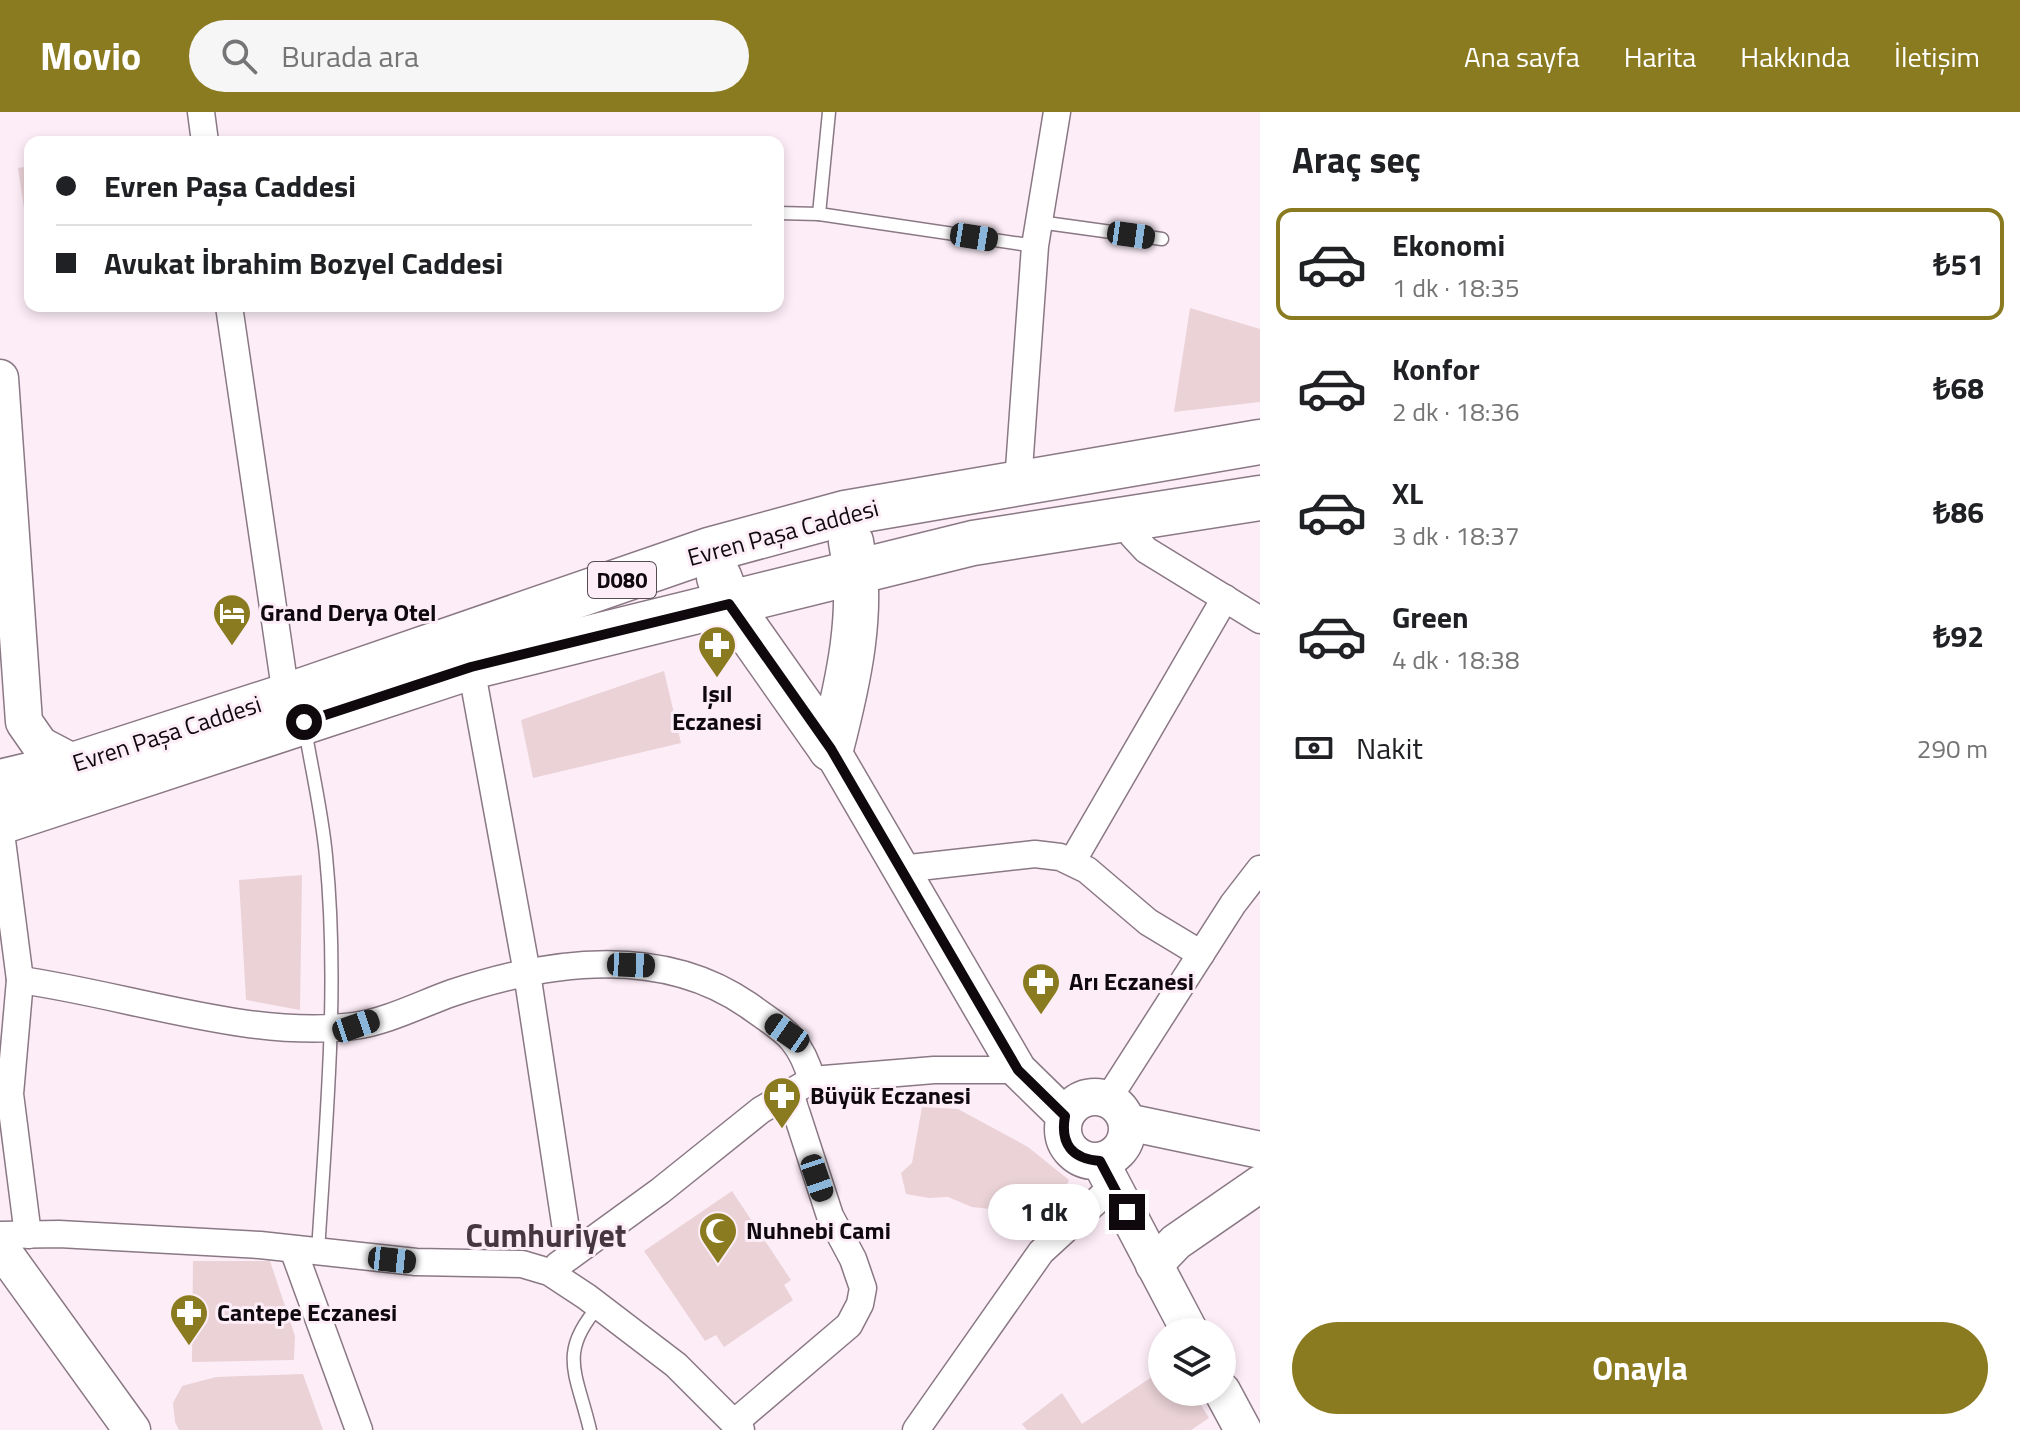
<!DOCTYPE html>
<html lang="tr">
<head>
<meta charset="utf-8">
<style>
  :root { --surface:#fff; --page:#f6f6f6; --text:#202124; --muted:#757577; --line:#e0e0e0; --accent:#8b7b20 }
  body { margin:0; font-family:"Titillium Web",sans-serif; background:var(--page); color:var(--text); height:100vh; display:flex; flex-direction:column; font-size:30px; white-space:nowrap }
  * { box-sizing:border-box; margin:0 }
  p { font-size:26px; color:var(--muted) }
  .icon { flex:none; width:44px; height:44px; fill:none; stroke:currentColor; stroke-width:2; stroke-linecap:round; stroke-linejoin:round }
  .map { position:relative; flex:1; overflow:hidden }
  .sheet { display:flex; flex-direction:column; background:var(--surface); width:760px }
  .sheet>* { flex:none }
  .hud { position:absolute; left:24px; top:24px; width:760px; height:176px; border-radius:16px; box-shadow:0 4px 12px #0003; display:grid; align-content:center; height:176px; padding:0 32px; background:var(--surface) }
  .controls { position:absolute; left:1148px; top:1206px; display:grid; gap:16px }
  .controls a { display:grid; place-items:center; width:88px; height:88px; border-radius:50%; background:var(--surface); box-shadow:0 4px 12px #0003; font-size:40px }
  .end { position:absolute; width:36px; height:36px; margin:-18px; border:10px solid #0f090d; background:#fff; box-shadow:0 0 0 4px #fff }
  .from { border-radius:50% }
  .bubble { position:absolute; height:56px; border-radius:28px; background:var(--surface); box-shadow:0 4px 12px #0003; font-size:26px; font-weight:700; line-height:56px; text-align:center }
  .car { position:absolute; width:24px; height:48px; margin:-24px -12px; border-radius:10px; box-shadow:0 0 6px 2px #0007; background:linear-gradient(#222 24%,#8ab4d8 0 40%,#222 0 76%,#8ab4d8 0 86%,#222 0) }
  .hud b { display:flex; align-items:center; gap:28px; height:76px; font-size:30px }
  .hud b+b { border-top:2px solid var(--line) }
  .hud i { width:20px; height:20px; background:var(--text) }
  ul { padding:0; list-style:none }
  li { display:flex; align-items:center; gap:24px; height:112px; margin:0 16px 12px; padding:0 16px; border:4px solid transparent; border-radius:16px }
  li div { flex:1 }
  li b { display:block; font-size:30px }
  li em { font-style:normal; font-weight:700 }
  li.current { border-color:var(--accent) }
  li>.icon { width:72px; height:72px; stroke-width:1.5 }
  h2 { padding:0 32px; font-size:36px; line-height:96px }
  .pay { display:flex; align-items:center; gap:20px; height:88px; padding:0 32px; font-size:30px }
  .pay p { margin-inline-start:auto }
  .button { display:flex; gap:16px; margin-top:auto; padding:16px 32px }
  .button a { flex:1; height:92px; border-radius:48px; background:var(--accent); color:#fff; font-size:32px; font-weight:700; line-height:92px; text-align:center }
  header { display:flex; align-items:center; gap:48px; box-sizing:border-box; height:112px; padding:0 40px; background:var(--accent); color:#fff }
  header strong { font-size:38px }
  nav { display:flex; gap:44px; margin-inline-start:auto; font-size:28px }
  .search { width:560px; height:72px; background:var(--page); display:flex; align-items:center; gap:20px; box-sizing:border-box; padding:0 28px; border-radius:44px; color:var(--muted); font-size:30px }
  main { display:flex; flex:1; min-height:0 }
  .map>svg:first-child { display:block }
  .building { fill:#ead2d7 }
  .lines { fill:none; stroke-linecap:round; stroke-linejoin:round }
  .lane-casing { stroke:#8a7884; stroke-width:15 }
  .street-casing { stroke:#8a7884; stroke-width:29 }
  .secondary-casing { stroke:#8a7884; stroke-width:39 }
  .highway-casing { stroke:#8a7884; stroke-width:47 }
  .lane { stroke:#fff; stroke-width:12 }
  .street { stroke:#fff; stroke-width:26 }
  .secondary { stroke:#fff; stroke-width:36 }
  .highway { stroke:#fff; stroke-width:44 }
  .route { stroke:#0f090d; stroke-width:10 }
  .labels { text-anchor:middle; stroke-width:6; stroke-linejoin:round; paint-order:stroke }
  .shield { fill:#fdedf7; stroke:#564d53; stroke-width:2 }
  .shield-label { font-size:22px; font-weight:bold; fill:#0f090d }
  .street-label { font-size:24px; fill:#0f090d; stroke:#fdedf7 }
  .poi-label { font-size:24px; font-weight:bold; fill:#0f090d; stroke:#fdedf7; text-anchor:start }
  .district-label { font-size:32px; font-weight:bold; fill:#463640; stroke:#fdedf7 }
</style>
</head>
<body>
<header>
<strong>Movio</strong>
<div class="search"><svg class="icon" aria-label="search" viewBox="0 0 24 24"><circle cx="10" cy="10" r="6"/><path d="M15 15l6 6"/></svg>Burada ara</div>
<nav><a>Ana sayfa</a><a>Harita</a><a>Hakkında</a><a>İletişim</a></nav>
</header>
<main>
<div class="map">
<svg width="1260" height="1318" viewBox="0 0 1260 1318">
  <rect width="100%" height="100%" fill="#fdedf7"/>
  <g class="building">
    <path d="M30,54V122L28,123L18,56Z"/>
    <path d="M1190,196L1260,217V290L1174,300Z"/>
    <path d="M664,559L681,631L533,666L521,608Z"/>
    <path d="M302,763L300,898L246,888L239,768Z"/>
    <path d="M922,995L958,997L1028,1035L1069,1068L1046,1117L1008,1099L972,1095L948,1085L929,1086L906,1082L901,1061L912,1051Z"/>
    <path d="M732,1079L791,1168L784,1173L793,1188L724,1235L716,1223L705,1229L644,1139Z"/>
    <path d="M193,1149H270L295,1224L294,1248L192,1250Z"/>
    <path d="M1162,1258V1280H1193L1209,1306L1191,1318H1027L1022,1312L1062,1281L1082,1312Z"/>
    <path d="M303,1262L323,1318H179L175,1310L173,1291L182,1274L216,1265Z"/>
  </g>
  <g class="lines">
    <g class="lane-casing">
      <g id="lane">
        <path d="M778,101L819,102L1035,134"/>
        <path d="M819,102L829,0"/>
        <path d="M1039,110L1162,127"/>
        <path d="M305,617C312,659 322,701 326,744C339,875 326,1008 318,1140"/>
        <path d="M590,1318C577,1262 557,1241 599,1194"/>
      </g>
    </g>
    <g class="street-casing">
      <g id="street">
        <path d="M201,0L205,30"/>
        <path d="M229,194L286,584"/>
        <path d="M1018,371L1035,134L1057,0"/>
        <path d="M1126,407L1133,424L1146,438L1260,508"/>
        <path d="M471,555L527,861L570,1144"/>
        <path d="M0,713L20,868L10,982L28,1123"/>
        <path d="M1072,750L1225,486"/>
        <path d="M901,757L1035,742L1060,745L1087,758L1148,810L1201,842"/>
        <path d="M20,868C124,882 251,928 354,914C386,910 421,892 452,881C547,849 660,832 748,893C784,919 799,924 812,968"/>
        <path d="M1108,987L1233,792L1260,757"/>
        <path d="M0,1123L59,1122L260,1133L416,1150L522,1152L549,1160L587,1185L676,1253L741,1318"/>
        <path d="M293,1137L359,1318"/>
        <path d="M558,1153L660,1079L761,998L812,968L934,958H1018"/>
        <path d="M734,1311L849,1213L860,1192L863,1176L853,1147L830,1104L790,981"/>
        <path d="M916,1318L1041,1140L1113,1074"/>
      </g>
    </g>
    <g class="secondary-casing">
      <g id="secondary">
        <path d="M0,266L24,610L40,633L76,652"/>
        <path d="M831,637L1018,958L1065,1004"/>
        <circle cx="1095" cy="1017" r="32"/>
        <path d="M1127,1010L1260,1038"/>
        <path d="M1100,1049L1190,1220"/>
        <path d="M0,1135L132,1318"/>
        <path d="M1154,1153L1176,1130L1260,1072"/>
        <path d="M1222,1279L1243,1318"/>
      </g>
    </g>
    <g class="highway-casing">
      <g id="highway">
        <path d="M719,465L729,492L831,637"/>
        <path d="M831,637C848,571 865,498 851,430"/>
        <path d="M0,670L76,652L286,584L709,438L845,401L1260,330"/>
        <path d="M0,710L471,555L973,431L1260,386"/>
      </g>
    </g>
    <use href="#lane" class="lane"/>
    <use href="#street" class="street"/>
    <use href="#secondary" class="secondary"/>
    <use href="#highway" class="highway"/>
  </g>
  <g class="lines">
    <path class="route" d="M304,610L471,555L729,492L831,637L1018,958L1065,1004C1060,1032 1072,1047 1100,1049L1127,1100"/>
  </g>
  <defs>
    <g id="hotel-pin" transform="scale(2)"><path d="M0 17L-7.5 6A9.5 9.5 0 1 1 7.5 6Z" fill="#8b7b20" stroke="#fdedf7"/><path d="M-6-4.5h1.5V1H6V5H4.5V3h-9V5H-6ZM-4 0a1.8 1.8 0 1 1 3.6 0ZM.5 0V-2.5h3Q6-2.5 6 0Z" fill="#fff"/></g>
    <g id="pharmacy-pin" transform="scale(2)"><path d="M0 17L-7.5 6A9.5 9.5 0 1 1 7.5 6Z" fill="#8b7b20" stroke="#fdedf7"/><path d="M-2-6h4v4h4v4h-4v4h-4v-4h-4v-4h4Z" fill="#fff"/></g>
    <g id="mosque-pin" transform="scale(2)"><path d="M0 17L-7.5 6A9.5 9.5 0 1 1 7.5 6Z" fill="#8b7b20" stroke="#fdedf7"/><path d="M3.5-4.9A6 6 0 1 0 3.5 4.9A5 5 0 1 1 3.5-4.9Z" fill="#fff"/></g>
  </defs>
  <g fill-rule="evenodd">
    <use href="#hotel-pin" x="232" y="501"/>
    <use href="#pharmacy-pin" x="717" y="533"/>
    <use href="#pharmacy-pin" x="1041" y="870"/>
    <use href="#pharmacy-pin" x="782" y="984"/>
    <use href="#mosque-pin" x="718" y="1119"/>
    <use href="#pharmacy-pin" x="189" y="1201"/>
  </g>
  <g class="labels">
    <rect class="shield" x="588" y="450" width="68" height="36" rx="6"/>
    <g class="shield-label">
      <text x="622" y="476">D080</text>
    </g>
    <g class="street-label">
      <text transform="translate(783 421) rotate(-15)" y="8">Evren Paşa Caddesi</text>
      <text transform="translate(167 622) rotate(-18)" y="8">Evren Paşa Caddesi</text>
    </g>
    <g class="poi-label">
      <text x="260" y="509">Grand Derya Otel</text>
      <text x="717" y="590" text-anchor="middle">Işıl<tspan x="717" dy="28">Eczanesi</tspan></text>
      <text x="1069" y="878">Arı Eczanesi</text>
      <text x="810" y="992">Büyük Eczanesi</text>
      <text x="746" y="1127">Nuhnebi Cami</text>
      <text x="217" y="1209">Cantepe Eczanesi</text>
    </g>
    <g class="district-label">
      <text x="546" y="1135">Cumhuriyet</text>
    </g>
  </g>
</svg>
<div class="controls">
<a><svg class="icon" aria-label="layers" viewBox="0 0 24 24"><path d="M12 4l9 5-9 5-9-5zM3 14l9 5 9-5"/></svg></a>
</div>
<i class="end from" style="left:304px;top:610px"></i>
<i class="end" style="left:1127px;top:1100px"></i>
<div class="bubble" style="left:988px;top:1072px;width:112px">1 dk</div>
<i class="car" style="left:1131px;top:123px;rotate:98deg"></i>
<i class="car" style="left:974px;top:125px;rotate:99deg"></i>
<i class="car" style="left:631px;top:853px;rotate:92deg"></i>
<i class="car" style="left:356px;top:914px;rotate:71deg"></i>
<i class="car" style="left:787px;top:921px;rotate:305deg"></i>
<i class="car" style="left:817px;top:1066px;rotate:161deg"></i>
<i class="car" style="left:392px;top:1148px;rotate:96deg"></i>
<div class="hud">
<b><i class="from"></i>Evren Paşa Caddesi</b>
<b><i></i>Avukat İbrahim Bozyel Caddesi</b>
</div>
</div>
<section class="sheet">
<h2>Araç seç</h2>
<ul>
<li class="current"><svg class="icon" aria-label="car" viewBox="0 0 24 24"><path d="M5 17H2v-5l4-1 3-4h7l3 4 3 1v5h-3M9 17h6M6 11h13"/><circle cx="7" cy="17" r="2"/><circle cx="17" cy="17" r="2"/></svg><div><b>Ekonomi</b><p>1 dk · 18:35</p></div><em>₺51</em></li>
<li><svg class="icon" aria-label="car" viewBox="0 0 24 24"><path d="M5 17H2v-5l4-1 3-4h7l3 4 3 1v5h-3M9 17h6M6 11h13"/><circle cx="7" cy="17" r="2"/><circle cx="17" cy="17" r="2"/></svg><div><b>Konfor</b><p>2 dk · 18:36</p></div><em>₺68</em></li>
<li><svg class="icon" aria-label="car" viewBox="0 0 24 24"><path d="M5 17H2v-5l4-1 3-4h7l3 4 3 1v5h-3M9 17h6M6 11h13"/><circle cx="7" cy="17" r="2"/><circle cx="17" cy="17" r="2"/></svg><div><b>XL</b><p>3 dk · 18:37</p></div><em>₺86</em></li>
<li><svg class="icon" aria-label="car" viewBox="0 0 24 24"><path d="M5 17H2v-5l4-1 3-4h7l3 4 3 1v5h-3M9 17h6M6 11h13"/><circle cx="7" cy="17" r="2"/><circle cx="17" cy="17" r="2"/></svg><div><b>Green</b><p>4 dk · 18:38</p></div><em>₺92</em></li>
</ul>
<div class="pay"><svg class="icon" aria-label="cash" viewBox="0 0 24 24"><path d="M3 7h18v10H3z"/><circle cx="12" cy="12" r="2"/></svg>Nakit<p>290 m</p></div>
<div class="button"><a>Onayla</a></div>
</section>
</main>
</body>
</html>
